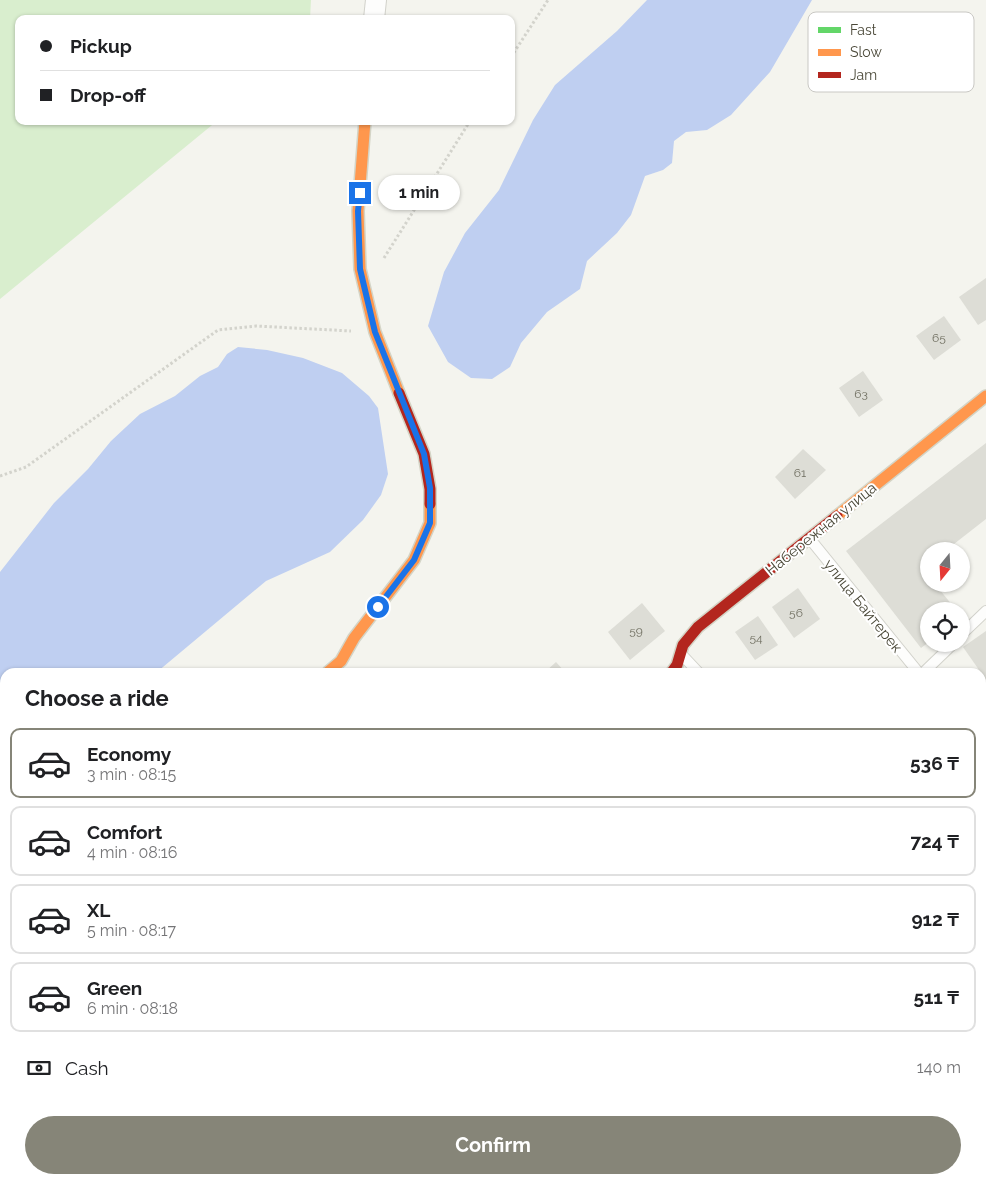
<!DOCTYPE html>
<html lang="en">
<head>
<meta charset="utf-8">
<style>
  :root { --surface:#fff; --page:#f6f6f6; --text:#202124; --muted:#757577; --line:#e0e0e0; --accent:#868578 }
  body { margin:0; font-family:Raleway,sans-serif; background:var(--page); color:var(--text); height:100vh; display:flex; flex-direction:column; font-size:19px; white-space:nowrap }
  * { box-sizing:border-box; margin:0 }
  p { font-size:16px; color:var(--muted) }
  .icon { flex:none; width:28px; height:28px; fill:none; stroke:currentColor; stroke-width:2; stroke-linecap:round; stroke-linejoin:round }
  .map { position:relative; flex:1; overflow:hidden }
  .details { position:absolute; left:0px; top:668px; width:986px; height:516px; display:flex; flex-direction:column; background:var(--surface); border-radius:15px 15px 0 0; box-shadow:0 1px 4px #0004 }
  .details>* { flex:none }
  .banner { position:absolute; left:15px; top:15px; width:500px; height:110px; border-radius:10px; box-shadow:0 1px 4px #0004; display:grid; align-content:center; height:110px; padding:0 25px; background:var(--surface) }
  .needle { width:32px; rotate:198deg }
  .fabs { position:absolute; left:920px; top:542px; display:grid; gap:10px }
  .fabs a { display:grid; place-items:center; width:50px; height:50px; border-radius:50%; background:var(--surface); box-shadow:0 1px 4px #0004; font-size:25px }
  .end { position:absolute; width:22px; height:22px; margin:-11px; border:6px solid #1a73e8; background:#fff; box-shadow:0 0 0 2px #fff }
  .from { border-radius:50% }
  .bubble { position:absolute; height:35px; border-radius:18px; background:var(--surface); box-shadow:0 1px 4px #0004; font-size:16px; font-weight:700; line-height:35px; text-align:center }
  .banner b { display:flex; align-items:center; gap:18px; height:48px; font-size:19px }
  .banner b+b { border-top:1px solid var(--line) }
  .banner i { width:12px; height:12px; background:var(--text) }
  ul { padding:0; list-style:none }
  li { display:flex; align-items:center; gap:15px; height:70px; margin:0 10px 8px; padding:0 15px; border:2px solid var(--line); border-radius:10px }
  li div { flex:1 }
  li b { display:block; font-size:19px }
  li em { font-style:normal; font-weight:700 }
  li.active { border-color:var(--accent) }
  li>.icon { width:45px; height:45px; stroke-width:1.5 }
  h2 { padding:0 25px; font-size:22px; line-height:60px }
  .pay { display:flex; align-items:center; gap:12px; height:55px; padding:0 25px; font-size:19px }
  .pay p { margin-inline-start:auto }
  .cta { display:flex; gap:10px; margin-top:auto; padding:10px 25px }
  .cta a { flex:1; height:58px; border-radius:30px; background:var(--accent); color:#fff; font-size:20px; font-weight:700; line-height:58px; text-align:center }
  .map>svg:first-child { display:block }
  .residential { fill:#e7e7dc }
  .green { fill:#d9eece }
  .water { fill:#bfcff1 }
  .building { fill:#ddddd6 }
  .lines { fill:none; stroke-linecap:round; stroke-linejoin:round }
  .lane-casing { stroke:#d2d2cb; stroke-width:12 }
  .street-casing { stroke:#d2d2cb; stroke-width:22 }
  .fast-casing { stroke:#d4d4c6; stroke-width:14 }
  .slow-casing { stroke:#d4d4c6; stroke-width:14 }
  .jam-casing { stroke:#d4d4c6; stroke-width:14 }
  .path { stroke:#d3d3cc; stroke-width:3; stroke-dasharray:2.5 2.5; stroke-linecap:butt }
  .lane { stroke:#fdfdfc; stroke-width:10 }
  .street { stroke:#fdfdfc; stroke-width:20 }
  .fast { stroke:#63d668; stroke-width:11 }
  .slow { stroke:#ff974d; stroke-width:11 }
  .jam { stroke:#b3261e; stroke-width:11 }
  .route { stroke:#1a73e8; stroke-width:6 }
  .labels { text-anchor:middle; stroke-width:4; stroke-linejoin:round; paint-order:stroke }
  .number-label { font-size:12px; fill:#706f61 }
  .street-label { font-size:15px; fill:#4b4939; stroke:#fff }
  .key { fill:#fff; stroke:#c9c8c4; stroke-width:1 }
  .key-label { font-size:14px; fill:#4b4939 }
</style>
</head>
<body>
<div class="map">
<svg width="986" height="1183" viewBox="0 0 986 1183">
  <rect width="100%" height="100%" fill="#f4f4ee"/>
  <path class="residential" d="M5,811V988L0,995V814Z"/>
  <path class="green" d="M0,0H311L310,19H19V121H217L0,299Z"/>
  <g class="water">
    <path d="M647,0H812L770,72L731,115L707,130L686,132L674,141L672,163L663,170L645,176L631,215L617,233L587,261L580,289L547,312L521,343L510,367L492,379L471,378L448,362L428,326L444,272L465,233L499,190L533,120L555,85L617,31Z"/>
    <path d="M238,347L267,350L303,358L342,373L369,396L378,408L388,474L381,495L363,520L330,552L266,581L157,672H5V744L0,745V572L54,503L88,469L111,441L140,414L175,396L200,376L218,367L227,354Z"/>
  </g>
  <g class="building">
    <path d="M986,278V320L978,325L959,297Z"/>
    <path d="M944,316L961,340L934,360L916,336Z"/>
    <path d="M863,371L883,400L859,417L839,388Z"/>
    <path d="M986,443V519L945,551H929V563L923,568L929,575V584H935L957,611H929V642L921,648L846,551Z"/>
    <path d="M803,449L826,470L795,499L775,477Z"/>
    <path d="M798,588L820,619L794,638L772,607Z"/>
    <path d="M642,603L665,631L630,660L608,632Z"/>
    <path d="M758,616L778,645L755,660L735,632Z"/>
    <path d="M986,631V680L963,647Z"/>
    <path d="M556,662L565,672H545Z"/>
    <path d="M0,951L5,956V988L0,994Z"/>
    <path d="M986,1001V1052L981,1056V1004Z"/>
    <path d="M5,1118V1147L0,1151V1122Z"/>
    <path d="M94,1179H124L118,1183H98Z"/>
    <path d="M715,1179H810L804,1183H718Z"/>
  </g>
  <g class="lines">
    <g class="lane-casing">
      <g id="lane">
        <path d="M810,539L918,672"/>
        <path d="M961,635L986,611"/>
        <path d="M683,656L698,672"/>
        <path d="M924,672L953,644"/>
        <path d="M981,751L986,757"/>
      </g>
    </g>
    <g class="street-casing">
      <g id="street">
        <path d="M374,19L376,0"/>
        <path d="M0,1040L5,1034"/>
        <path d="M0,1179L5,1175"/>
        <path d="M676,1179L679,1183"/>
        <path d="M470,1183L476,1179"/>
      </g>
    </g>
    <g class="fast-casing">
      <path id="fast" d="M981,1165L986,1161"/>
    </g>
    <g class="slow-casing">
      <g id="slow">
        <path d="M365,121L358,211L360,269L375,332L399,393"/>
        <path d="M837,516L986,396"/>
        <path d="M328,672L341,661L354,638L414,560L430,523V504"/>
      </g>
    </g>
    <g class="jam-casing">
      <g id="jam">
        <path d="M399,393L424,454L430,489V504"/>
        <path d="M672,672L677,665L683,645L698,627L837,516"/>
        <path d="M956,1183L962,1179"/>
      </g>
    </g>
    <g class="path">
      <path d="M511,57L548,0"/>
      <path d="M384,258L470,121"/>
      <path d="M0,476L26,467L218,330L256,326L351,331"/>
      <path d="M981,1115L986,1112"/>
      <path d="M889,1183L895,1179"/>
    </g>
    <use href="#lane" class="lane"/>
    <use href="#street" class="street"/>
    <use href="#fast" class="fast"/>
    <use href="#slow" class="slow"/>
    <use href="#jam" class="jam"/>
  </g>
  <g class="lines">
    <path class="route" d="M360,193L358,211L360,269L375,332L424,454L430,488V523L414,560L378,607"/>
  </g>
  <g class="labels">
    <g class="number-label">
      <text x="939" y="342">65</text>
      <text x="861" y="398">63</text>
      <text x="800" y="477">61</text>
      <text x="796" y="617">56</text>
      <text x="636" y="635">59</text>
      <text x="756" y="642">54</text>
    </g>
    <g class="street-label">
      <text transform="translate(821 529) rotate(-39)" y="5">Набережная улица</text>
      <text transform="translate(863 606) rotate(51)" y="5">улица Байтерек</text>
    </g>
  </g>
  <rect x="808" y="12" width="166" height="80" rx="8" class="key"/>
  <rect x="818" y="27" width="23" height="6" fill="#63d668"/>
  <rect x="818" y="49" width="23" height="7" fill="#ff974d"/>
  <rect x="818" y="72" width="23" height="6" fill="#b3261e"/>
  <g class="key-label">
    <text x="850" y="35">Fast</text>
    <text x="850" y="57">Slow</text>
    <text x="850" y="80">Jam</text>
  </g>
</svg>
<div class="fabs">
<a><svg class="needle" viewBox="-14 -14 28 28"><path d="M0-13l5 13h-10z" fill="#e53935"/><path d="M0 13l5-13h-10z" fill="#757577"/></svg></a>
<a><svg class="icon" aria-label="locate" viewBox="0 0 24 24"><circle cx="12" cy="12" r="6"/><path d="M12 2v4M12 18v4M2 12h4M18 12h4"/></svg></a>
</div>
<i class="end from" style="left:378px;top:607px"></i>
<i class="end" style="left:360px;top:193px"></i>
<div class="bubble" style="left:378px;top:175px;width:82px">1 min</div>
<div class="banner">
<b><i class="from"></i>Pickup</b>
<b><i></i>Drop-off</b>
</div>
<section class="details">
<h2>Choose a ride</h2>
<ul>
<li class="active"><svg class="icon" aria-label="car" viewBox="0 0 24 24"><path d="M5 17H2v-5l4-1 3-4h7l3 4 3 1v5h-3M9 17h6M6 11h13"/><circle cx="7" cy="17" r="2"/><circle cx="17" cy="17" r="2"/></svg><div><b>Economy</b><p>3 min · 08:15</p></div><em>536 ₸</em></li>
<li><svg class="icon" aria-label="car" viewBox="0 0 24 24"><path d="M5 17H2v-5l4-1 3-4h7l3 4 3 1v5h-3M9 17h6M6 11h13"/><circle cx="7" cy="17" r="2"/><circle cx="17" cy="17" r="2"/></svg><div><b>Comfort</b><p>4 min · 08:16</p></div><em>724 ₸</em></li>
<li><svg class="icon" aria-label="car" viewBox="0 0 24 24"><path d="M5 17H2v-5l4-1 3-4h7l3 4 3 1v5h-3M9 17h6M6 11h13"/><circle cx="7" cy="17" r="2"/><circle cx="17" cy="17" r="2"/></svg><div><b>XL</b><p>5 min · 08:17</p></div><em>912 ₸</em></li>
<li><svg class="icon" aria-label="car" viewBox="0 0 24 24"><path d="M5 17H2v-5l4-1 3-4h7l3 4 3 1v5h-3M9 17h6M6 11h13"/><circle cx="7" cy="17" r="2"/><circle cx="17" cy="17" r="2"/></svg><div><b>Green</b><p>6 min · 08:18</p></div><em>511 ₸</em></li>
</ul>
<div class="pay"><svg class="icon" aria-label="cash" viewBox="0 0 24 24"><path d="M3 7h18v10H3z"/><circle cx="12" cy="12" r="2"/></svg>Cash<p>140 m</p></div>
<div class="cta"><a>Confirm</a></div>
</section>
</div>
</body>
</html>
